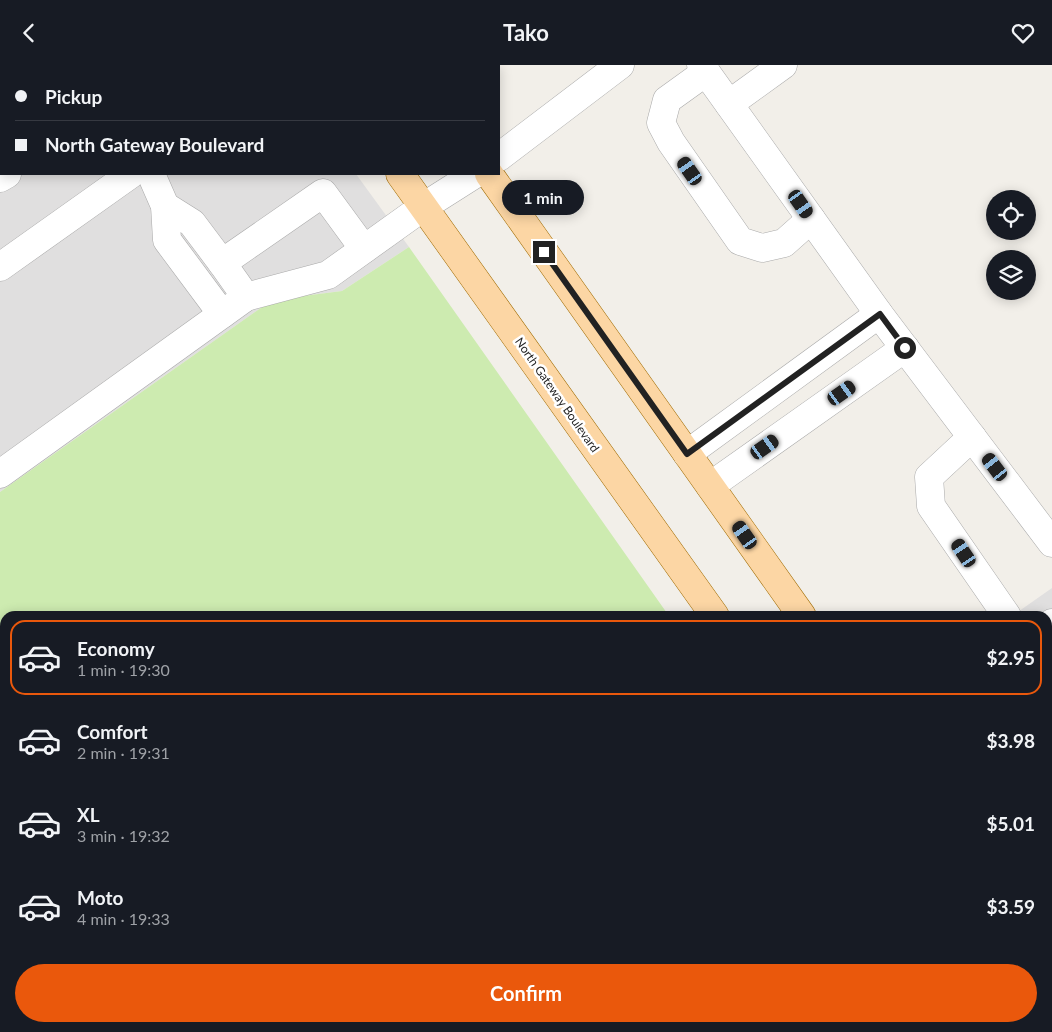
<!DOCTYPE html>
<html lang="en">
<head>
<meta charset="utf-8">
<style>
  :root { --surface:#171b24; --page:#242831; --text:#f1f3f6; --muted:#9ea1a6; --line:#363941; --accent:#ea580c }
  body { margin:0; font-family:Lato,sans-serif; background:var(--page); color:var(--text); height:100vh; display:flex; flex-direction:column; font-size:19px; white-space:nowrap }
  * { box-sizing:border-box; margin:0 }
  p { font-size:16px; color:var(--muted) }
  .icon { flex:none; width:28px; height:28px; fill:none; stroke:currentColor; stroke-width:2; stroke-linecap:round; stroke-linejoin:round }
  .map { position:relative; flex:1; overflow:hidden }
  .drawer { position:absolute; left:0px; top:546px; width:1052px; height:421px; display:flex; flex-direction:column; background:var(--surface); border-radius:15px 15px 0 0; box-shadow:0 2px 12px #0003 }
  .drawer>* { flex:none }
  .top-card { position:absolute; left:0px; top:0px; width:500px; height:110px; box-shadow:0 2px 12px #0003; display:grid; align-content:center; height:110px; padding:0 15px; background:var(--surface) }
  .controls { position:absolute; left:986px; top:125px; display:grid; gap:10px }
  .controls a { display:grid; place-items:center; width:50px; height:50px; border-radius:50%; background:var(--surface); box-shadow:0 2px 12px #0003; font-size:25px }
  .end { position:absolute; width:22px; height:22px; margin:-11px; border:6px solid #222; background:#fff; box-shadow:0 0 0 2px #fff }
  .from { border-radius:50% }
  .bubble { position:absolute; height:35px; border-radius:18px; background:var(--surface); box-shadow:0 2px 12px #0003; font-size:16px; font-weight:700; line-height:35px; text-align:center }
  .car { position:absolute; width:15px; height:30px; margin:-15px -8px; border-radius:6px; box-shadow:0 0 4px 1px #0007; background:linear-gradient(#222 24%,#8ab4d8 0 40%,#222 0 76%,#8ab4d8 0 86%,#222 0) }
  .top-card b { display:flex; align-items:center; gap:18px; height:48px; font-size:19px }
  .top-card b+b { border-top:1px solid var(--line) }
  .top-card i { width:12px; height:12px; background:var(--text) }
  ul { padding:9px 0 0; list-style:none }
  li { display:flex; align-items:center; gap:15px; height:75px; margin:0 10px 8px; padding:0 5px; border:2px solid transparent; border-radius:15px }
  li div { flex:1 }
  li b { display:block; font-size:19px }
  li em { font-style:normal; font-weight:700 }
  li.selected { border-color:var(--accent) }
  li>.icon { width:45px; height:45px; stroke-width:1.5 }
  .action { display:flex; gap:10px; margin-top:auto; padding:10px 15px }
  .action a { flex:1; height:58px; border-radius:30px; background:var(--accent); color:#fff; font-size:20px; font-weight:700; line-height:58px; text-align:center }
  header { display:flex; justify-content:space-between; align-items:center; height:65px; padding:0 15px; background:var(--surface); font-size:22px; font-weight:700 }
  .map>svg:first-child { display:block }
  .residential { fill:#e0dfdf }
  .grass { fill:#cdebb0 }
  .lines { fill:none; stroke-linecap:round; stroke-linejoin:round }
  .minor-casing { stroke:#a9a9a9; stroke-width:29 }
  .major-casing { stroke:#a06b00; stroke-width:29 }
  .minor { stroke:#fff; stroke-width:28 }
  .major { stroke:#fcd6a4; stroke-width:28 }
  .route { stroke:#222; stroke-width:6 }
  .labels { text-anchor:middle; stroke-width:5; stroke-linejoin:round; paint-order:stroke }
  .street-label { font-size:12px; fill:#222; stroke:#fff }
</style>
</head>
<body>
<header><svg class="icon" aria-label="back" viewBox="0 0 24 24"><path d="M15 5l-7 7 7 7"/></svg>Tako<svg class="icon" aria-label="heart" viewBox="0 0 24 24"><path d="M12 20l-8-8c-3-5 5-10 8-4 3-6 11-1 8 4z"/></svg></header>
<div class="map">
<svg width="1052" height="967" viewBox="0 0 1052 967">
  <rect width="100%" height="100%" fill="#f2efe9"/>
  <g class="residential">
    <path d="M0,0H278L279,1H1V109H356L409,182L342,226L272,235L0,427Z"/>
    <path d="M1052,523V880L1048,874V551H1012Z"/>
  </g>
  <g class="grass">
    <path d="M409,182L669,551H5V959L0,953V427L272,235L342,226Z"/>
    <path d="M958,962L961,967H11L7,963Z"/>
  </g>
  <g class="lines">
    <g class="minor-casing">
      <g id="minor">
        <path d="M701,0L879,249L1052,478"/>
        <path d="M159,1L161,0"/>
        <path d="M706,7L667,35L661,58L671,77L740,176L762,183L784,178L811,154"/>
        <path d="M729,39L783,0"/>
        <path d="M499,92L620,0"/>
        <path d="M151,109L165,141L167,175L222,249"/>
        <path d="M0,113L7,109"/>
        <path d="M165,141L192,158L222,198"/>
        <path d="M0,202L131,109"/>
        <path d="M246,232L222,198L323,128L364,184"/>
        <path d="M972,372L929,412L931,441L1007,551"/>
        <path d="M687,389L879,249"/>
        <path d="M0,409L246,232L328,210L423,142L475,109"/>
        <path d="M710,421L905,283"/>
        <path d="M1048,562L1052,558"/>
        <path d="M1048,647L1052,644"/>
        <path d="M471,967L477,962"/>
        <path d="M608,967L614,962"/>
      </g>
    </g>
    <g class="major-casing">
      <g id="major">
        <path d="M324,0L325,1"/>
        <path d="M412,0L413,1"/>
        <path d="M400,109L715,551"/>
        <path d="M489,109L802,551"/>
        <path d="M1048,899L1052,906"/>
        <path d="M1008,962L1011,967"/>
      </g>
    </g>
    <use href="#minor" class="minor"/>
    <use href="#major" class="major"/>
  </g>
  <g class="lines">
    <path class="route" d="M544,187L687,389L880,249L905,283"/>
  </g>
  <g class="labels">
    <g class="street-label">
      <text transform="translate(557 330) rotate(55)" y="4">North Gateway Boulevard</text>
    </g>
  </g>
</svg>
<div class="controls">
<a><svg class="icon" aria-label="locate" viewBox="0 0 24 24"><circle cx="12" cy="12" r="6"/><path d="M12 2v4M12 18v4M2 12h4M18 12h4"/></svg></a>
<a><svg class="icon" aria-label="layers" viewBox="0 0 24 24"><path d="M12 4l9 5-9 5-9-5zM3 14l9 5 9-5"/></svg></a>
</div>
<i class="end from" style="left:905px;top:283px"></i>
<i class="end" style="left:544px;top:187px"></i>
<div class="bubble" style="left:502px;top:115px;width:82px">1 min</div>
<i class="car" style="left:690px;top:106px;rotate:325deg"></i>
<i class="car" style="left:801px;top:139px;rotate:145deg"></i>
<i class="car" style="left:842px;top:328px;rotate:55deg"></i>
<i class="car" style="left:765px;top:382px;rotate:55deg"></i>
<i class="car" style="left:995px;top:402px;rotate:323deg"></i>
<i class="car" style="left:745px;top:470px;rotate:325deg"></i>
<i class="car" style="left:964px;top:488px;rotate:326deg"></i>
<div class="top-card">
<b><i class="from"></i>Pickup</b>
<b><i></i>North Gateway Boulevard</b>
</div>
<section class="drawer">
<ul>
<li class="selected"><svg class="icon" aria-label="car" viewBox="0 0 24 24"><path d="M5 17H2v-5l4-1 3-4h7l3 4 3 1v5h-3M9 17h6M6 11h13"/><circle cx="7" cy="17" r="2"/><circle cx="17" cy="17" r="2"/></svg><div><b>Economy</b><p>1 min · 19:30</p></div><em>$2.95</em></li>
<li><svg class="icon" aria-label="car" viewBox="0 0 24 24"><path d="M5 17H2v-5l4-1 3-4h7l3 4 3 1v5h-3M9 17h6M6 11h13"/><circle cx="7" cy="17" r="2"/><circle cx="17" cy="17" r="2"/></svg><div><b>Comfort</b><p>2 min · 19:31</p></div><em>$3.98</em></li>
<li><svg class="icon" aria-label="car" viewBox="0 0 24 24"><path d="M5 17H2v-5l4-1 3-4h7l3 4 3 1v5h-3M9 17h6M6 11h13"/><circle cx="7" cy="17" r="2"/><circle cx="17" cy="17" r="2"/></svg><div><b>XL</b><p>3 min · 19:32</p></div><em>$5.01</em></li>
<li><svg class="icon" aria-label="car" viewBox="0 0 24 24"><path d="M5 17H2v-5l4-1 3-4h7l3 4 3 1v5h-3M9 17h6M6 11h13"/><circle cx="7" cy="17" r="2"/><circle cx="17" cy="17" r="2"/></svg><div><b>Moto</b><p>4 min · 19:33</p></div><em>$3.59</em></li>
</ul>
<div class="action"><a>Confirm</a></div>
</section>
</div>
</body>
</html>
